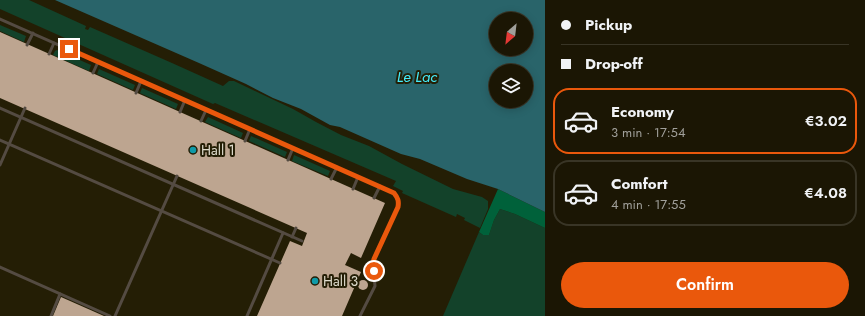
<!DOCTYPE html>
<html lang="en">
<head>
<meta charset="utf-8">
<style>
  :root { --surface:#1b1604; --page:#282313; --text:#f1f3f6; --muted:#a09f9a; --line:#393526; --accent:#ea580c }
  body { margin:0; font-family:Jost,sans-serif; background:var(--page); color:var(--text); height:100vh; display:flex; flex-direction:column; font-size:15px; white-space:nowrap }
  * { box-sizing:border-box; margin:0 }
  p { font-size:13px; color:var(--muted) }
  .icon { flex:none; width:22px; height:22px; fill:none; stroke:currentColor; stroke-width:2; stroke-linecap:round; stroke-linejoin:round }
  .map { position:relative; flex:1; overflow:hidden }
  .details { display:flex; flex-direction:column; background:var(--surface); width:320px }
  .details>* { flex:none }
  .banner { display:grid; align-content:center; height:88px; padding:0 16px; background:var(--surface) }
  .needle { width:26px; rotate:208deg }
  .buttons { position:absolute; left:489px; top:12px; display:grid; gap:8px }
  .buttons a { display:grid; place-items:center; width:44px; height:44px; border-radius:50%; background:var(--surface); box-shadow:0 2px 10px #0003,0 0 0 1px var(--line); font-size:20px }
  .end { position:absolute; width:18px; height:18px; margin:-9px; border:5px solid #ea580c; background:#fff; box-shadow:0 0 0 2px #fff }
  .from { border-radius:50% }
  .banner b { display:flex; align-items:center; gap:14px; height:38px; font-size:15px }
  .banner b+b { border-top:1px solid var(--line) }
  .banner i { width:10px; height:10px; background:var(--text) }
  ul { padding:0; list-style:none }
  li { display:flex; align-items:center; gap:12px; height:66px; margin:0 8px 6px; padding:0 8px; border:2px solid var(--line); border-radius:16px }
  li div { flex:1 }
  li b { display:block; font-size:15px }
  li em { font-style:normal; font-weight:600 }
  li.selected { border-color:var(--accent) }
  li>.icon { width:36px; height:36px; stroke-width:1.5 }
  .primary-button { display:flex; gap:8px; margin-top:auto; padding:8px 16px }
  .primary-button a { flex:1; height:46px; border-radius:24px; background:var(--accent); color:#fff; font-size:16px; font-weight:600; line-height:46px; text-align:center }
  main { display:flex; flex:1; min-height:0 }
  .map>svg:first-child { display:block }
  .green { fill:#13422a }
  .forest { fill:#00613a }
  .water { fill:#29646a; fill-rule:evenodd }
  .building { fill:#bda590 }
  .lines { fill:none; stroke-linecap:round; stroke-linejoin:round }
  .service { stroke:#544b42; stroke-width:3 }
  .route { stroke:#ea580c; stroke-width:5 }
  .culture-dot { fill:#0f9aa8; stroke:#241e05; stroke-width:1.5 }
  .labels { text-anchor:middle; stroke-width:4; stroke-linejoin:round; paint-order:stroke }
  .poi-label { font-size:14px; fill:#dedbcc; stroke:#241e05; text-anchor:start }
  .water-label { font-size:15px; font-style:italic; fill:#46ecfb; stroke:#241e05 }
</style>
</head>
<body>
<main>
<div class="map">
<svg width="545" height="316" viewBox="0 0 545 316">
  <rect width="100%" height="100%" fill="#241e05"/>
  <g class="green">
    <path d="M0,0H29L86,26L85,29L88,30L90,27L172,63L223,86L229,81H234L293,109L316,122L341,135L369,146L402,164L453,189L482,197L488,201V209L480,228L464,220L465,218L457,214L456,217L402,193L403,191L393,186L396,181L215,103L213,104L0,9Z"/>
    <path d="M0,25L26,36L24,42L0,31Z"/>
    <path d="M57,50L91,65L89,71L53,55L55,51Z"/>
    <path d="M99,69L135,85L133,90L97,74Z"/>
    <path d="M142,88L178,104L176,109L140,93Z"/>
    <path d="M208,117L243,133L241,138L205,122Z"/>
    <path d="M251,136L287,152L285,157L249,141Z"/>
    <path d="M294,155L330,171L328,176L292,161Z"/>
    <path d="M500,209L515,214L545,228V316H443L479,232L483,235H489L494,220Z"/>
  </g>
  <path class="forest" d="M498,189L545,212V228L515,214L500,209L494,220L489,235H483L479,232Z"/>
  <path class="water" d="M55,0H545V212L498,189L467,179L420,159L401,154L340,127L330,125L301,109L273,98L246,84L199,63ZM496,19H526V49H496ZM496,71H526V101H496Z"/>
  <g class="building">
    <path d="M0,32L385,203L361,258L351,253L345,265L361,272L342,316H257L290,241L302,246L307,233L0,98Z"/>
    <circle cx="363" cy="285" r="5"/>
    <path d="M61,297L104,316H53Z"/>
  </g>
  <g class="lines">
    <g class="service">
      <path d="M0,19L394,193C398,197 399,201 398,207L374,259L373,264L375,286L360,316"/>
      <path d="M27,45L33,33"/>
      <path d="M49,54L54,43"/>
      <path d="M93,73L98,62"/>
      <path d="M136,93L141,81"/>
      <path d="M0,108L302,241"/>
      <path d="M180,112L185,100"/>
      <path d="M201,121L206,110"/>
      <path d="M0,140L280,263"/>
      <path d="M245,141L250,129"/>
      <path d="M288,160L293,148"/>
      <path d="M0,165L25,108"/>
      <path d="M331,179L337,167"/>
      <path d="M353,189L358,177"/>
      <path d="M374,198L380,186"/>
      <path d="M292,237L296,228"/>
      <path d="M0,267L110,316"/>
      <path d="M51,316L60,294"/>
      <path d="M115,316L177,176"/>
      <path d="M247,316L283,233"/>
    </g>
  </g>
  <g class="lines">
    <path class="route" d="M69,49L394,193C398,198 399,201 398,207L374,259L373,264L374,271"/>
  </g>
  <g class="culture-dot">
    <circle cx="193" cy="150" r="4"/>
    <circle cx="315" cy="281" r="4"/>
  </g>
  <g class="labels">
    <g class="poi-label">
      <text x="201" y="155">Hall 1</text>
      <text x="323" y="286">Hall 3</text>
    </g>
    <g class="water-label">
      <text x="417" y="82">Le Lac</text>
    </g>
  </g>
</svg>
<div class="buttons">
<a><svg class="needle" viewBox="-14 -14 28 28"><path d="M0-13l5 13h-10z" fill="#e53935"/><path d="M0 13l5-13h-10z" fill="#a09f9a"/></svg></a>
<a><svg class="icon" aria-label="layers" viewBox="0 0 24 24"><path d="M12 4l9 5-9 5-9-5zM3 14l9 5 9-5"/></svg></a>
</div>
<i class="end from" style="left:374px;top:271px"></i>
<i class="end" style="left:69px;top:49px"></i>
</div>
<section class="details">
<div class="banner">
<b><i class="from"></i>Pickup</b>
<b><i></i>Drop-off</b>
</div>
<ul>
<li class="selected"><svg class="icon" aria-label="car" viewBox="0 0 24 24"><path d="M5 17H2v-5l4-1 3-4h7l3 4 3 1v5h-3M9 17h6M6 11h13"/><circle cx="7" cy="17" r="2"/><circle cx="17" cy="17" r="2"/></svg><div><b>Economy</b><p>3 min · 17:54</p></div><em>€3.02</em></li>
<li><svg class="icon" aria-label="car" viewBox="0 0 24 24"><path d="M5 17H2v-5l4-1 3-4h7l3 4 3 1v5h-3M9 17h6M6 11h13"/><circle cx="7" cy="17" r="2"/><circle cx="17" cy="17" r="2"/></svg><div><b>Comfort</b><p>4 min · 17:55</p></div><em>€4.08</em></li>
</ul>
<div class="primary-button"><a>Confirm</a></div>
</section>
</main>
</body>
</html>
